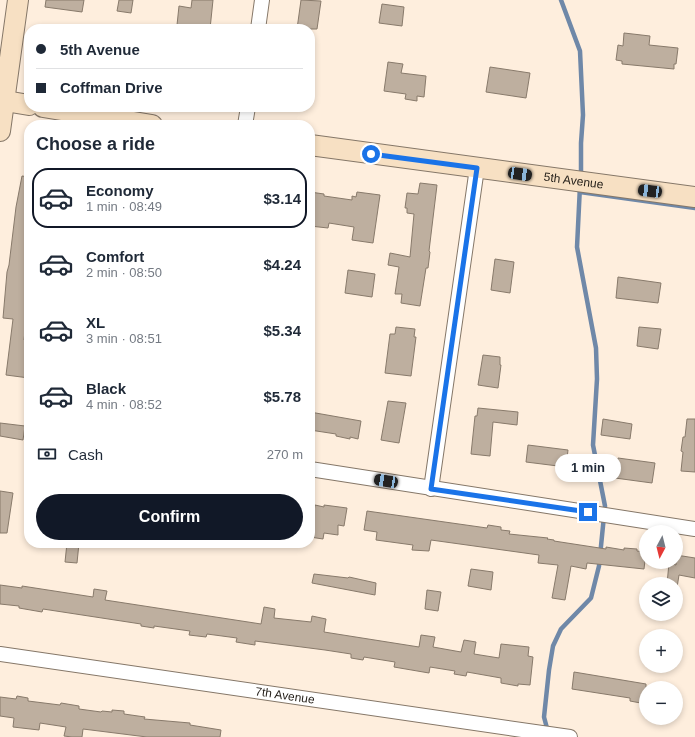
<!DOCTYPE html>
<html lang="en">
<head>
<meta charset="utf-8">
<style>
  :root { --surface:#fff; --page:#f2f2f3; --text:#1f2937; --muted:#747a83; --line:#e0e1e3; --accent:#111827 }
  body { margin:0; font-family:Arial,sans-serif; background:var(--page); color:var(--text); height:100vh; display:flex; flex-direction:column; font-size:15px; white-space:nowrap }
  * { box-sizing:border-box; margin:0 }
  p { font-size:13px; color:var(--muted) }
  .icon { flex:none; width:22px; height:22px; fill:none; stroke:currentColor; stroke-width:2; stroke-linecap:round; stroke-linejoin:round }
  .map { position:relative; flex:1; overflow:hidden }
  .sheet { position:absolute; left:24px; top:120px; width:291px; height:428px; display:flex; flex-direction:column; background:var(--surface); border-radius:16px; box-shadow:0 2px 6px #0003 }
  .sheet>* { flex:none }
  .guide { position:absolute; left:24px; top:24px; width:291px; height:88px; border-radius:16px; box-shadow:0 2px 6px #0003; display:grid; align-content:center; height:88px; padding:0 12px; background:var(--surface) }
  .needle { width:26px; rotate:187deg }
  .tools { position:absolute; left:639px; top:525px; display:grid; gap:8px }
  .tools a { display:grid; place-items:center; width:44px; height:44px; border-radius:50%; background:var(--surface); box-shadow:0 2px 6px #0003; font-size:20px }
  .end { position:absolute; width:18px; height:18px; margin:-9px; border:5px solid #1a73e8; background:#fff; box-shadow:0 0 0 2px #fff }
  .from { border-radius:50% }
  .bubble { position:absolute; height:28px; border-radius:14px; background:var(--surface); box-shadow:0 2px 6px #0003; font-size:13px; font-weight:800; line-height:28px; text-align:center }
  .car { position:absolute; width:12px; height:24px; margin:-12px -6px; border-radius:5px; box-shadow:0 0 3px 1px #0007; background:linear-gradient(#222 24%,#8ab4d8 0 40%,#222 0 76%,#8ab4d8 0 86%,#222 0) }
  .guide b { display:flex; align-items:center; gap:14px; height:38px; font-size:15px }
  .guide b+b { border-top:1px solid var(--line) }
  .guide i { width:10px; height:10px; background:var(--text) }
  ul { padding:0; list-style:none }
  li { display:flex; align-items:center; gap:12px; height:60px; margin:0 8px 6px; padding:0 4px; border:2px solid transparent; border-radius:16px }
  li div { flex:1 }
  li b { display:block; font-size:15px }
  li em { font-style:normal; font-weight:800 }
  li.current { border-color:var(--accent) }
  li>.icon { width:36px; height:36px; stroke-width:1.5 }
  h2 { padding:0 12px; font-size:18px; line-height:48px }
  .pay { display:flex; align-items:center; gap:10px; height:44px; padding:0 12px; font-size:15px }
  .pay p { margin-inline-start:auto }
  .action { display:flex; gap:8px; margin-top:auto; padding:8px 12px }
  .action a { flex:1; height:46px; border-radius:24px; background:var(--accent); color:#fff; font-size:16px; font-weight:800; line-height:46px; text-align:center }
  .map>svg:first-child { display:block }
  .lines { fill:none; stroke-linecap:round; stroke-linejoin:round }
  .stream { stroke:#6f88a8; stroke-width:4.5 }
  .building { fill:#beaf9f; stroke:#887a6b }
  .street-casing { stroke:#857768; stroke-width:16 }
  .secondary-casing { stroke:#857768; stroke-width:22 }
  .street { stroke:#fff; stroke-width:14 }
  .secondary { stroke:#f7e0c3; stroke-width:20 }
  .route { stroke:#1a73e8; stroke-width:5 }
  .labels { text-anchor:middle; stroke-width:3; stroke-linejoin:round; paint-order:stroke }
  .street-label { font-size:12px; fill:#231e18; stroke:#fff }
</style>
</head>
<body>
<div class="map">
<svg width="695" height="737" viewBox="0 0 695 737">
  <rect width="100%" height="100%" fill="#feeedd"/>
  <g class="lines">
    <g class="stream">
      <path d="M561,0L580,51L583,115L581,143V173"/>
      <path d="M580,192L695,208"/>
      <path d="M548,732L544,717L549,670L553,646L561,629L591,598L599,566L605,506L593,445L597,379L596,348L577,247L580,186"/>
    </g>
  </g>
  <g class="building">
    <path d="M46,0H84L82,12L45,7Z"/>
    <path d="M119,0H133L131,13L117,11Z"/>
    <path d="M192,0H213L210,29L177,25L179,6L191,8Z"/>
    <path d="M301,0L321,1L317,29H297Z"/>
    <path d="M382,4L404,7L402,26L379,23Z"/>
    <path d="M624,33L650,36L649,45L678,48L676,64H674V69L622,64V61L616,60L618,45L623,46Z"/>
    <path d="M388,62L403,64L401,73L426,76L424,97L417,96V101L405,99L406,94L384,91Z"/>
    <path d="M490,67L530,73L526,98L486,92Z"/>
    <path d="M22,176L29,177V296L24,340L29,341V378L6,375L13,319L3,318L7,272L9,265L16,207Z"/>
    <path d="M420,183L437,185L429,251L430,252L428,268H426L420,306L401,303L402,294H395L399,267L388,265L390,253L410,257L414,214L407,213V208H405L407,193L418,194Z"/>
    <path d="M310,192L324,194V196L352,200V196L356,197L357,192L380,195L373,243L352,240L354,227L329,223L328,228L310,226Z"/>
    <path d="M495,259L514,262L510,293L491,290Z"/>
    <path d="M348,270L375,274L372,297L345,293Z"/>
    <path d="M618,277L661,283L658,303L616,298Z"/>
    <path d="M396,327L415,329L414,337H416L411,376L385,373L390,334H395Z"/>
    <path d="M639,327L661,329L658,349L637,346Z"/>
    <path d="M483,355L500,357V365H501L498,388L478,385Z"/>
    <path d="M388,401L406,403L399,443L381,440Z"/>
    <path d="M478,408L518,412L517,425L493,422L490,456L471,454L475,416H477Z"/>
    <path d="M310,412L361,421L358,439L350,437V439L336,436V434L310,430Z"/>
    <path d="M603,419L632,424L630,439L601,435Z"/>
    <path d="M687,419H695V472L681,471L683,452L681,451L683,437H685Z"/>
    <path d="M0,423L25,426L23,440L0,436Z"/>
    <path d="M528,445L568,450L566,467L526,462Z"/>
    <path d="M618,458L655,463L652,483L615,478Z"/>
    <path d="M0,491L13,493L7,533H0Z"/>
    <path d="M315,505L324,507V505L347,508L344,526L338,525V535L324,533L323,539L310,537Z"/>
    <path d="M367,511L487,528L488,525L501,527V530L510,531L509,534L548,538L547,539L554,540V541L606,549V547L624,550V548L637,549V551L646,552L644,569L587,563L586,569L571,566L565,600L552,598L558,565L538,563L539,555L431,540L429,551L412,550L413,545L376,540L377,532L364,530Z"/>
    <path d="M67,543H79L77,563L65,562Z"/>
    <path d="M676,555L695,558V578L679,575L676,594V584H667L669,563L676,565Z"/>
    <path d="M471,569L493,572L491,590L468,586Z"/>
    <path d="M314,574L348,578L349,577L376,583L375,595L312,583Z"/>
    <path d="M0,585L22,588V586L93,597L94,589L107,591L105,600L261,624L264,607L275,609L274,618L311,622L312,616L326,619L324,632L419,647L421,635L435,637L433,647L461,652L464,640L476,642L474,654L499,658L501,644L529,647L528,656L533,657L530,685L518,684V686L501,683V678L467,672L466,676L454,674L455,671L430,667L429,673L394,667L395,662L364,657L363,660L351,658V654L325,650L255,641V645L236,642L237,638L207,634L206,637L189,635L190,631L154,626V628L141,626V624L43,609L42,612L19,608V606L0,604Z"/>
    <path d="M427,590L441,592L438,611L425,609Z"/>
    <path d="M574,672L646,684V704L630,701V698L572,689Z"/>
    <path d="M17,696L28,698V701L60,705L61,703L79,706V709L101,712L102,711L112,712V710L124,711V714L145,717L144,719L190,723V725L221,730L220,737H147L83,729L82,737H72L64,736L66,727L40,723L39,730L13,727L14,718L0,716V697L16,699Z"/>
  </g>
  <g class="lines">
    <g class="street-casing">
      <g id="street">
        <path d="M258,29L262,0"/>
        <path d="M245,125L248,107"/>
        <path d="M310,469L695,529"/>
        <path d="M431,489L477,168"/>
        <path id="s1" d="M0,654L570,737"/>
      </g>
    </g>
    <g class="secondary-casing">
      <g id="secondary">
        <path d="M0,100L29,105"/>
        <path d="M43,107L152,125"/>
        <path d="M0,131L18,0"/>
        <path id="s2" d="M310,145L695,197"/>
      </g>
    </g>
    <use href="#street" class="street"/>
    <use href="#secondary" class="secondary"/>
  </g>
  <g class="lines">
    <path class="route" d="M371,154L477,168L431,489L588,512"/>
  </g>
  <g class="labels">
    <g class="street-label">
      <text dy="4" stroke="none"><textPath href="#s2" startOffset="266">5th Avenue</textPath></text>
      <text dy="4" stroke="none"><textPath href="#s1" startOffset="288">7th Avenue</textPath></text>
    </g>
  </g>
</svg>
<div class="tools">
<a><svg class="needle" viewBox="-14 -14 28 28"><path d="M0-13l5 13h-10z" fill="#e53935"/><path d="M0 13l5-13h-10z" fill="#747a83"/></svg></a>
<a><svg class="icon" aria-label="layers" viewBox="0 0 24 24"><path d="M12 4l9 5-9 5-9-5zM3 14l9 5 9-5"/></svg></a>
<a>+</a>
<a>−</a>
</div>
<i class="end from" style="left:371px;top:154px"></i>
<i class="end" style="left:588px;top:512px"></i>
<div class="bubble" style="left:555px;top:454px;width:66px">1 min</div>
<i class="car" style="left:520px;top:174px;rotate:98deg"></i>
<i class="car" style="left:650px;top:191px;rotate:277deg"></i>
<i class="car" style="left:386px;top:481px;rotate:279deg"></i>
<div class="guide">
<b><i class="from"></i>5th Avenue</b>
<b><i></i>Coffman Drive</b>
</div>
<section class="sheet">
<h2>Choose a ride</h2>
<ul>
<li class="current"><svg class="icon" aria-label="car" viewBox="0 0 24 24"><path d="M5 17H2v-5l4-1 3-4h7l3 4 3 1v5h-3M9 17h6M6 11h13"/><circle cx="7" cy="17" r="2"/><circle cx="17" cy="17" r="2"/></svg><div><b>Economy</b><p>1 min · 08:49</p></div><em>$3.14</em></li>
<li><svg class="icon" aria-label="car" viewBox="0 0 24 24"><path d="M5 17H2v-5l4-1 3-4h7l3 4 3 1v5h-3M9 17h6M6 11h13"/><circle cx="7" cy="17" r="2"/><circle cx="17" cy="17" r="2"/></svg><div><b>Comfort</b><p>2 min · 08:50</p></div><em>$4.24</em></li>
<li><svg class="icon" aria-label="car" viewBox="0 0 24 24"><path d="M5 17H2v-5l4-1 3-4h7l3 4 3 1v5h-3M9 17h6M6 11h13"/><circle cx="7" cy="17" r="2"/><circle cx="17" cy="17" r="2"/></svg><div><b>XL</b><p>3 min · 08:51</p></div><em>$5.34</em></li>
<li><svg class="icon" aria-label="car" viewBox="0 0 24 24"><path d="M5 17H2v-5l4-1 3-4h7l3 4 3 1v5h-3M9 17h6M6 11h13"/><circle cx="7" cy="17" r="2"/><circle cx="17" cy="17" r="2"/></svg><div><b>Black</b><p>4 min · 08:52</p></div><em>$5.78</em></li>
</ul>
<div class="pay"><svg class="icon" aria-label="cash" viewBox="0 0 24 24"><path d="M3 7h18v10H3z"/><circle cx="12" cy="12" r="2"/></svg>Cash<p>270 m</p></div>
<div class="action"><a>Confirm</a></div>
</section>
</div>
</body>
</html>
